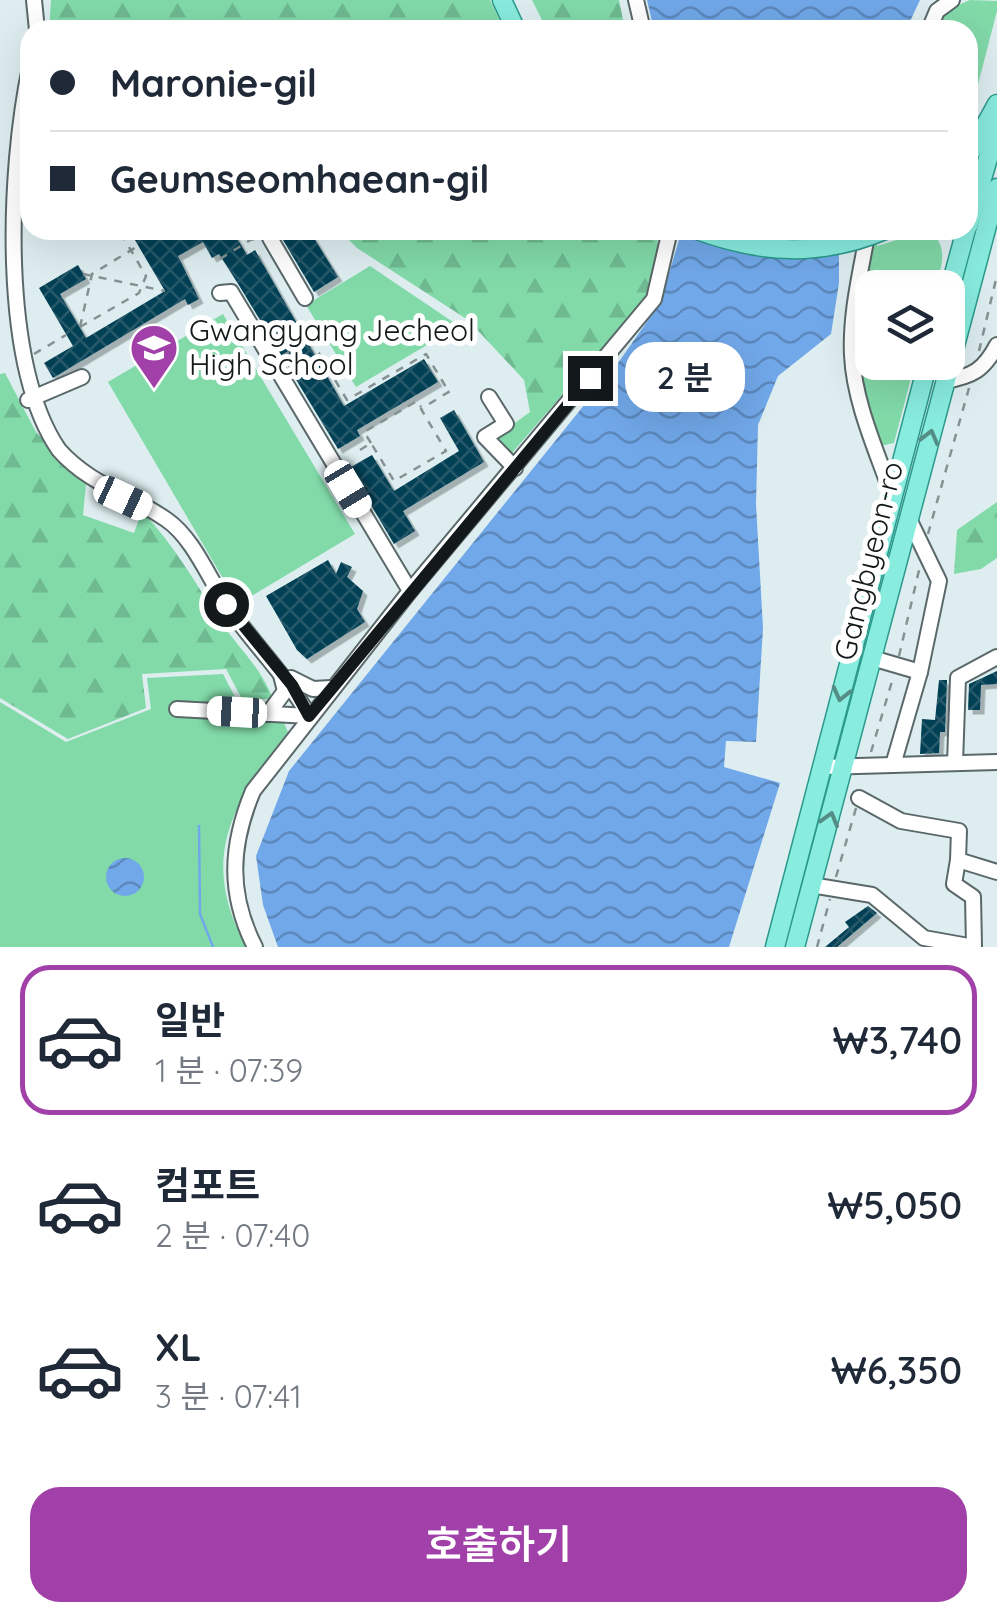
<!DOCTYPE html>
<html lang="ko">
<head>
<meta charset="utf-8">
<style>
  :root { --surface:#fff; --page:#f2f2f3; --text:#1f2937; --muted:#747a83; --line:#e0e1e3; --accent:#a140a8 }
  body { margin:0; font-family:Quicksand,"Noto Sans KR",sans-serif; background:var(--page); color:var(--text); height:100vh; display:flex; flex-direction:column; font-size:38px; white-space:nowrap }
  * { box-sizing:border-box; margin:0 }
  p { font-size:32px; color:var(--muted) }
  .icon { flex:none; width:55px; height:55px; fill:none; stroke:currentColor; stroke-width:2; stroke-linecap:round; stroke-linejoin:round }
  .map { position:relative; height:947px; overflow:hidden }
  .drawer { display:flex; flex-direction:column; background:var(--surface); flex:1 }
  .drawer>* { flex:none }
  .guide { position:absolute; left:20px; top:20px; width:958px; height:220px; border-radius:30px; box-shadow:0 10px 40px #0002; display:grid; align-content:center; height:220px; padding:0 30px; background:var(--surface) }
  .controls { position:absolute; left:855px; top:270px; display:grid; gap:20px }
  .controls a { display:grid; place-items:center; width:110px; height:110px; border-radius:20px; background:var(--surface); box-shadow:0 10px 40px #0002; font-size:50px }
  .end { position:absolute; width:45px; height:45px; margin:-22px; border:12px solid #13191a; background:#fff; box-shadow:0 0 0 5px #fff }
  .from { border-radius:50% }
  .bubble { position:absolute; height:70px; border-radius:30px; background:var(--surface); box-shadow:0 10px 40px #0002; font-size:32px; font-weight:600; line-height:70px; text-align:center }
  .car { position:absolute; width:30px; height:60px; margin:-30px -15px; border-radius:12px; box-shadow:0 0 8px 2px #0007; background:linear-gradient(#fff 24%,#345 0 40%,#fff 0 76%,#345 0 86%,#fff 0) }
  .guide b { display:flex; align-items:center; gap:35px; height:95px; font-size:38px }
  .guide b+b { border-top:2px solid var(--line) }
  .guide i { width:25px; height:25px; background:var(--text) }
  ul { padding:18px 0 0; list-style:none }
  li { display:flex; align-items:center; gap:30px; height:150px; margin:0 20px 15px; padding:0 10px; border:5px solid transparent; border-radius:30px }
  li div { flex:1 }
  li b { display:block; font-size:38px }
  li em { font-style:normal; font-weight:600 }
  li.selected { border-color:var(--accent) }
  li>.icon { width:90px; height:90px; stroke-width:1.5 }
  .primary-button { display:flex; gap:20px; margin-top:auto; padding:20px 30px }
  .primary-button a { flex:1; height:115px; border-radius:30px; background:var(--accent); color:#fff; font-size:40px; font-weight:600; line-height:115px; text-align:center }
  .map>svg:first-child { display:block }
  .forest { fill:url(#forest-firs) }
  .green { fill:#82daa9 }
  .water { fill:url(#water-waves) }
  .lines { fill:none; stroke-linecap:round; stroke-linejoin:round }
  .stream { stroke:#71a8e9; stroke-width:2.5 }
  .building { fill:url(#building-cross-hatch); filter:url(#shadow) }
  .minor-casing { stroke:#5a686a; stroke-width:18 }
  .major-casing { stroke:#2b9a8c; stroke-width:21 }
  .path { stroke:#859192; stroke-width:2.5; stroke-dasharray:8 8; stroke-linecap:butt }
  .minor { stroke:#fff; stroke-width:14 }
  .major { stroke:#88ecdf; stroke-width:18 }
  .major-bridge-casing { stroke:#2b9a8c; stroke-width:21; stroke-linecap:butt }
  .major-bridge { stroke:#88ecdf; stroke-width:18 }
  .oneway { stroke:#538d86 }
  .route { stroke:#13191a; stroke-width:12 }
  .labels { text-anchor:middle; stroke-width:10; stroke-linejoin:round; paint-order:stroke }
  .poi-label { font-size:30px; fill:#13191a; stroke:#fff; text-anchor:start }
  .street-label { font-size:30px; fill:#13191a; stroke:#fff }
</style>
</head>
<body>
<div class="map">
<svg width="997" height="947" viewBox="0 0 997 947">
  <defs>
    <pattern id="forest-firs" width="22" height="20" patternUnits="userSpaceOnUse" patternTransform="scale(2.5)"><rect width="22" height="20" fill="#82daa9"/><path d="M5 1l3.5 6h-7zM16 11l3.5 6h-7z" fill="#6fba91"/></pattern>
    <pattern id="water-waves" width="16" height="10" patternUnits="userSpaceOnUse" patternTransform="scale(2.5)"><rect width="16" height="10" fill="#71a8e9"/><path d="M0 5q4-4 8 0t8 0" fill="none" stroke="#5c88bc"/></pattern>
    <pattern id="building-cross-hatch" width="8" height="8" patternUnits="userSpaceOnUse" patternTransform="scale(2.5)"><rect width="8" height="8" fill="#023f55"/><path d="M0 0l8 8M0 8l8-8" fill="none" stroke="#265869"/></pattern>
    <filter id="shadow"><feDropShadow dx="4.5" dy="4.5" stdDeviation="0" flood-color="#0004"/></filter>
  </defs>
  <rect width="100%" height="100%" fill="#deeef0"/>
  <g class="forest">
    <path d="M51,0H490L504,30H49Z"/>
    <path d="M532,0H619L625,30H547Z"/>
    <path d="M339,230H657L658,254L645,299L511,454L497,436L530,412L524,380L468,320L357,248Z"/>
    <path d="M5,373L36,432L86,484L83,515L134,533L142,511C174,545 195,582 220,621C239,649 261,667 273,699H242L226,669L142,674L146,708L68,739L0,698V374Z"/>
    <path d="M997,502V558L981,569L954,574L957,530Z"/>
  </g>
  <g class="green">
    <path d="M970,0L997,1V11L968,123V30H921L924,20Z"/>
    <path d="M859,230H876L877,246L929,230C949,247 942,264 936,287L872,288V362L915,363L894,443L880,446L857,359Z"/>
    <path d="M370,266L459,326L356,387L306,305Z"/>
    <path d="M223,314L355,534L238,604L108,382Z"/>
    <path d="M223,674L244,714L284,723L288,732C231,804 199,859 246,947H0V702L66,742L151,709L147,678Z"/>
  </g>
  <g class="water">
    <path d="M647,0H920L906,30H654Z"/>
    <path d="M682,230H839V283L831,334L778,376L758,425L756,504L763,628L756,742L726,741L724,767L780,783L729,947H278L263,905L256,856L289,771L618,363L660,303Z"/>
    <circle cx="125" cy="877" r="19"/>
  </g>
  <g class="lines">
    <path class="stream" d="M199,826L200,914L213,947"/>
  </g>
  <g class="building">
    <path d="M129,230H232L247,255L255,250L344,406L424,359L438,382L357,430L360,436L338,449L240,287L219,254L212,258L203,242L178,256L199,299L188,305L185,299L53,378L44,363L73,346L39,288L78,265L86,279L60,294L86,338L165,291Z"/>
    <path d="M277,230H309L338,277L314,292Z"/>
    <path d="M454,410L484,462L403,511L415,531L394,544L349,468L372,455L394,491L459,451L440,418Z"/>
    <path d="M328,560L336,574L341,562L352,567L347,577L363,591L357,609L365,622L307,659L297,650L266,596Z"/>
    <path d="M997,671V684L981,685L980,710H968L969,684Z"/>
    <path d="M939,680H947L945,732H940L939,753L920,754L922,719L935,720Z"/>
    <path d="M868,906L877,913L837,947H825L849,927L845,922Z"/>
  </g>
  <g class="lines">
    <g class="minor-casing">
      <g id="minor">
        <path d="M34,0L37,30"/>
        <path d="M636,0L643,30"/>
        <path d="M929,30L937,11L952,0"/>
        <path d="M30,67C8,171 0,365 59,450C90,485 130,494 167,520C194,539 209,579 228,607C254,645 286,675 309,716"/>
        <path d="M868,230C861,271 850,313 852,355C854,401 876,450 891,492"/>
        <path d="M270,238L305,298"/>
        <path d="M220,293L231,292L410,591"/>
        <path d="M945,381C973,376 984,370 997,345"/>
        <path d="M489,397L506,424L485,437L515,468"/>
        <path d="M28,400L82,377"/>
        <path d="M872,658L920,672"/>
        <path d="M291,678L313,689L331,688"/>
        <path d="M177,709L309,716"/>
        <path d="M268,714L285,691L281,675"/>
        <path d="M955,763L958,678L997,657"/>
        <path d="M893,765L920,672L939,581L908,517"/>
        <path d="M823,767L997,762"/>
        <path d="M859,798L901,821L959,831L958,860L997,872"/>
        <path d="M958,860L954,884L973,897L974,946"/>
        <path d="M811,885L872,895L924,938L974,947"/>
        <path d="M255,947C228,894 230,846 253,791L410,591L654,299L670,230"/>
      </g>
    </g>
    <g class="major-casing">
      <g id="major">
        <path d="M502,0L516,30"/>
        <path d="M968,157L997,104"/>
        <path d="M968,226L997,128"/>
        <path d="M948,296L966,230"/>
        <path d="M775,947L928,362"/>
        <path d="M795,947L997,188"/>
      </g>
    </g>
    <g class="path">
      <path d="M220,259L252,239L259,244"/>
      <path d="M83,274L165,291"/>
      <path d="M80,327L139,293L146,276L119,230"/>
      <path d="M80,327L92,274L138,246"/>
      <path d="M979,351L997,275"/>
      <path d="M34,354L66,335"/>
      <path d="M282,356L311,340L347,400L426,354L449,392"/>
      <path d="M371,443L364,432L417,401L421,407"/>
      <path d="M360,450L371,443L394,481L446,451L421,409L455,388"/>
      <path d="M928,534L969,388"/>
      <path d="M899,656L920,566"/>
      <path d="M871,752L893,678"/>
      <path d="M836,877L856,808"/>
      <path d="M817,947L830,899"/>
    </g>
    <use href="#minor" class="minor"/>
    <use href="#major" class="major"/>
    <g class="major-bridge-casing">
      <path id="major-bridge" d="M697,230C763,254 820,257 885,230"/>
    </g>
    <use href="#major-bridge" class="major-bridge"/>
  </g>
  <defs><path id="oneway-chevron" d="M-2-3.5L2.5 0L-2 3.5" fill="none" stroke-width="1.6" stroke-linecap="round" stroke-linejoin="round" transform="scale(2.5)"/></defs>
  <g class="oneway">
    <use href="#oneway-chevron" transform="translate(930 437) rotate(-75)"/>
    <use href="#oneway-chevron" transform="translate(841 694) rotate(104)"/>
    <use href="#oneway-chevron" transform="translate(830 819) rotate(-74)"/>
  </g>
  <g class="lines">
    <path class="route" d="M226,604L292,685L309,716L590,378"/>
  </g>
  <defs>
    <g id="school-pin" transform="scale(2.5)"><path d="M0 17L-7.5 6A9.5 9.5 0 1 1 7.5 6Z" fill="#a140a8" stroke="#fff"/><path d="M0-5L7-2L0 1L-7-2ZM-4 1L0 2.5L4 1V4Q0 6-4 4Z" fill="#fff"/></g>
  </defs>
  <g fill-rule="evenodd">
    <use href="#school-pin" x="154" y="348"/>
  </g>
  <g class="labels">
    <g class="poi-label">
      <text x="189" y="341">Gwangyang Jecheol<tspan x="189" dy="34">High School</tspan></text>
    </g>
    <g class="street-label">
      <text transform="translate(869 561) rotate(-76)" y="10">Gangbyeon-ro</text>
    </g>
  </g>
</svg>
<div class="controls">
<a><svg class="icon" aria-label="layers" viewBox="0 0 24 24"><path d="M12 4l9 5-9 5-9-5zM3 14l9 5 9-5"/></svg></a>
</div>
<i class="end from" style="left:226px;top:604px"></i>
<i class="end" style="left:590px;top:378px"></i>
<div class="bubble" style="left:625px;top:342px;width:120px">2 분</div>
<i class="car" style="left:348px;top:489px;rotate:149deg"></i>
<i class="car" style="left:123px;top:498px;rotate:115deg"></i>
<i class="car" style="left:237px;top:712px;rotate:273deg"></i>
<div class="guide">
<b><i class="from"></i>Maronie-gil</b>
<b><i></i>Geumseomhaean-gil</b>
</div>
</div>
<section class="drawer">
<ul>
<li class="selected"><svg class="icon" aria-label="car" viewBox="0 0 24 24"><path d="M5 17H2v-5l4-1 3-4h7l3 4 3 1v5h-3M9 17h6M6 11h13"/><circle cx="7" cy="17" r="2"/><circle cx="17" cy="17" r="2"/></svg><div><b>일반</b><p>1 분 · 07:39</p></div><em>₩3,740</em></li>
<li><svg class="icon" aria-label="car" viewBox="0 0 24 24"><path d="M5 17H2v-5l4-1 3-4h7l3 4 3 1v5h-3M9 17h6M6 11h13"/><circle cx="7" cy="17" r="2"/><circle cx="17" cy="17" r="2"/></svg><div><b>컴포트</b><p>2 분 · 07:40</p></div><em>₩5,050</em></li>
<li><svg class="icon" aria-label="car" viewBox="0 0 24 24"><path d="M5 17H2v-5l4-1 3-4h7l3 4 3 1v5h-3M9 17h6M6 11h13"/><circle cx="7" cy="17" r="2"/><circle cx="17" cy="17" r="2"/></svg><div><b>XL</b><p>3 분 · 07:41</p></div><em>₩6,350</em></li>
</ul>
<div class="primary-button"><a>호출하기</a></div>
</section>
</body>
</html>
